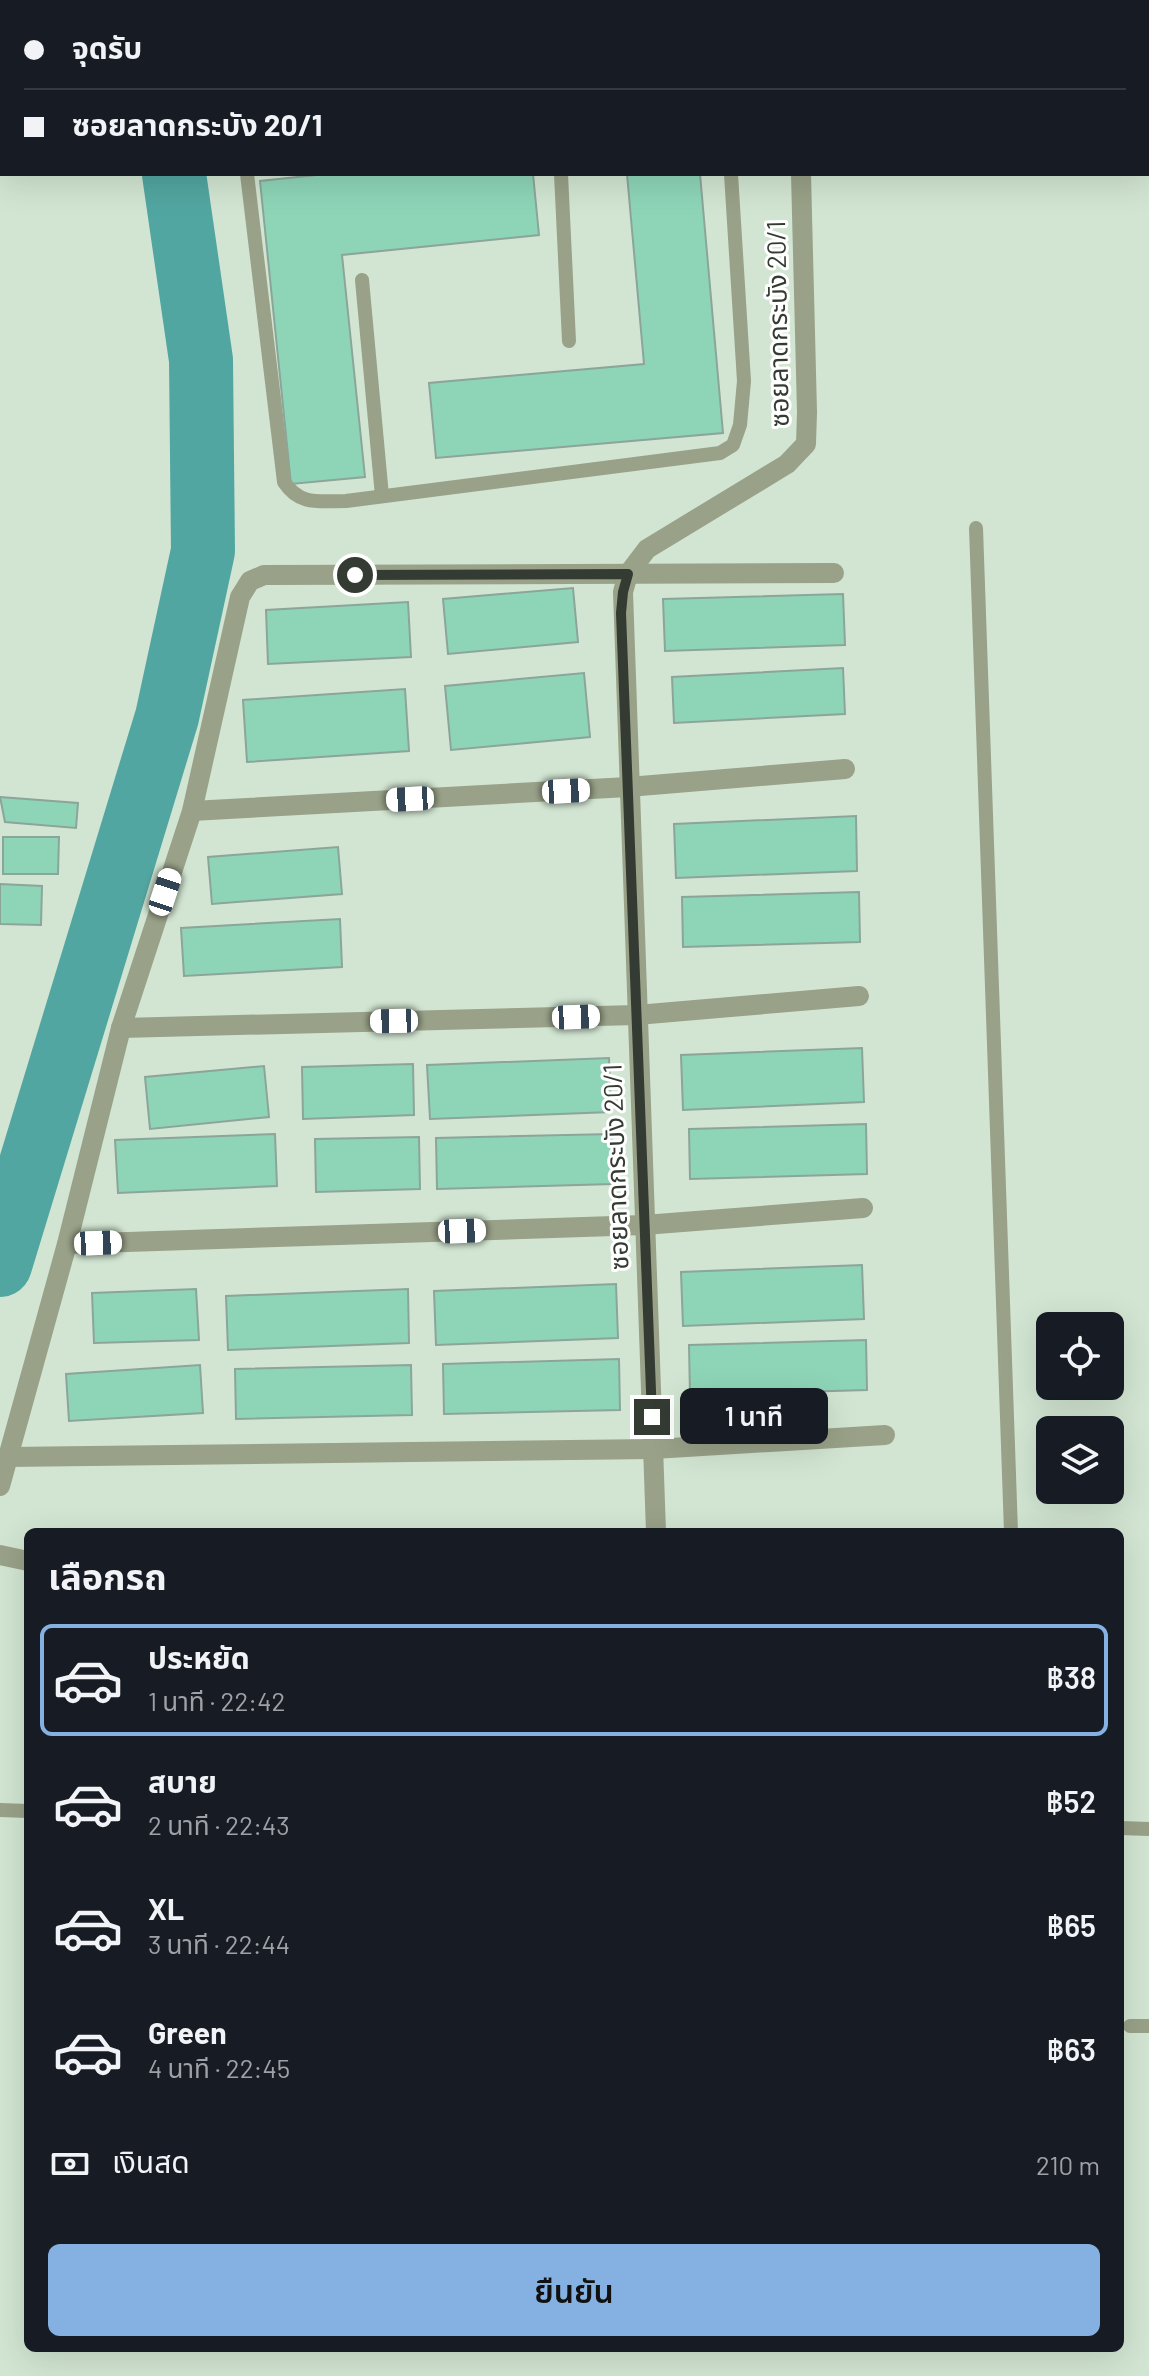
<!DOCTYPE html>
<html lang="th">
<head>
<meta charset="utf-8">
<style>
  :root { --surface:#171b24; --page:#242831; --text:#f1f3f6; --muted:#9ea1a6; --line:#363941; --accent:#85b1e2 }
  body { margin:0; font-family:Barlow,"Noto Sans Thai",sans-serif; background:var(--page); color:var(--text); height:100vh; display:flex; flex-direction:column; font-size:30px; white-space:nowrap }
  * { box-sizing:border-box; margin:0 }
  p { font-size:26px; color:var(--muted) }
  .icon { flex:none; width:44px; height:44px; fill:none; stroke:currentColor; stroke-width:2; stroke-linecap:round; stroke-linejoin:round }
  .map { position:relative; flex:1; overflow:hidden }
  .panel { position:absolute; left:24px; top:1528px; width:1100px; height:824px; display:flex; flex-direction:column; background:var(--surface); border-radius:12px; box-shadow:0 8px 32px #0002 }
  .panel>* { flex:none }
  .top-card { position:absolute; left:0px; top:0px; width:1150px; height:176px; box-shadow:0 8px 32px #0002; display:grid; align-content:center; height:176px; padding:0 24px; background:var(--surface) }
  .buttons { position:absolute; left:1036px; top:1312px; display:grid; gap:16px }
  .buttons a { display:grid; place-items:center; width:88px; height:88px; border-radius:12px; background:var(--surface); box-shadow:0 8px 32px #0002; font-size:40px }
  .end { position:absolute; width:36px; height:36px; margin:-18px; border:10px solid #343b33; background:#fff; box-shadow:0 0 0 4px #fff }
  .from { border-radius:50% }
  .bubble { position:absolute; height:56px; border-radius:12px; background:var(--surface); box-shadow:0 8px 32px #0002; font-size:26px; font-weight:600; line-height:56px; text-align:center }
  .car { position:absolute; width:24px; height:48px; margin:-24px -12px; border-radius:10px; box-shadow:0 0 6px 2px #0007; background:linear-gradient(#fff 24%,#345 0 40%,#fff 0 76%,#345 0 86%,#fff 0) }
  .top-card b { display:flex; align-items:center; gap:28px; height:76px; font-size:30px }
  .top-card b+b { border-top:2px solid var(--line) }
  .top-card i { width:20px; height:20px; background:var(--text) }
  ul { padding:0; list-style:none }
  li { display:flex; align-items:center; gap:24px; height:112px; margin:0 16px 12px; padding:0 8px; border:4px solid transparent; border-radius:12px }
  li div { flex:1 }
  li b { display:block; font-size:30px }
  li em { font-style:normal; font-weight:600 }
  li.current { border-color:var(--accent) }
  li>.icon { width:72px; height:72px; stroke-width:1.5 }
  h2 { padding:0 24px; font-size:36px; line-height:96px }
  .pay { display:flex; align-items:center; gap:20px; height:88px; padding:0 24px; font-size:30px }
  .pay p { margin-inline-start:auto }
  .action { display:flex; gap:16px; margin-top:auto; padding:16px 24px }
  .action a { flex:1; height:92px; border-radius:12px; background:var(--accent); color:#111; font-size:32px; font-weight:600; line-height:92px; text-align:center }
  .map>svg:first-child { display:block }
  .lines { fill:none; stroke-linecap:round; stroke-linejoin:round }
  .river { stroke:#52a6a1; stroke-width:64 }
  .building { fill:#8ed5b8; stroke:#8ca59a; stroke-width:2 }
  .service { stroke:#99a188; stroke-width:14 }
  .minor { stroke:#99a188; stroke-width:20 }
  .route { stroke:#343b33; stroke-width:10 }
  .labels { text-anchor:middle; stroke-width:6; stroke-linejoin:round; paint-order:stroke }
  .street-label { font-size:26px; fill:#343b33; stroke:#fff }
</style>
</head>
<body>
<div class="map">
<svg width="1149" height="2376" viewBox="0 0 1149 2376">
  <rect width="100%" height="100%" fill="#d2e5d2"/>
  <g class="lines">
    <g class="river">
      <path d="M148,0V2"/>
      <path d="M0,1265L167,717L203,551L201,360L174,174"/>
    </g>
  </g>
  <g class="building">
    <path d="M0,0H57V2H2L0,24Z"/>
    <rect x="251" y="0" width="278" height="2"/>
    <rect x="600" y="0" width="101" height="2"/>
    <rect x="849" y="0" width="77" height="2"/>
    <path d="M0,29H2V111L0,110Z"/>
    <path d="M326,174H533L539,235L342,255L365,477L291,484L260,181Z"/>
    <path d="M627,174H700L723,433L436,458L429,383L644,364Z"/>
    <path d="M573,588L578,642L448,654L443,599Z"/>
    <path d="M843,594L845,645L665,651L663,599Z"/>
    <path d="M408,602L411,657L268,664L266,610Z"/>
    <path d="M843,668L845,714L674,723L672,677Z"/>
    <path d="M584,673L590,737L451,750L445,686Z"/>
    <path d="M405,689L409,751L247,762L243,700Z"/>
    <path d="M0,797L78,803L76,828L5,822Z"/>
    <path d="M856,816L857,871L676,878L674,824Z"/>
    <path d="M3,837H59L58,874H3Z"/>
    <path d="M338,847L342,894L212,904L208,857Z"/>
    <path d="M0,884L42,886L41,925L0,924Z"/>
    <path d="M859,892L860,942L683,947L682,897Z"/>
    <path d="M340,919L342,967L184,976L181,928Z"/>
    <path d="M862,1048L864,1102L683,1110L681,1055Z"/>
    <path d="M609,1058L611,1112L430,1119L427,1065Z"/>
    <path d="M413,1064L414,1115L303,1119L302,1067Z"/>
    <path d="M264,1066L269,1117L150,1129L145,1077Z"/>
    <path d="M866,1124L867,1174L690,1179L689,1129Z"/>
    <path d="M275,1134L277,1186L118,1193L115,1140Z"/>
    <path d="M612,1134L613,1184L437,1189L436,1138Z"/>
    <path d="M419,1137L420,1189L316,1192L315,1139Z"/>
    <path d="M862,1265L864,1319L683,1326L681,1272Z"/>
    <path d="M616,1284L618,1338L436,1345L434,1291Z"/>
    <path d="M196,1289L199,1340L94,1343L92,1293Z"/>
    <path d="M408,1289L409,1343L228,1350L226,1296Z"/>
    <path d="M866,1340L867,1390L690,1395L689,1345Z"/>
    <path d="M619,1359L620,1410L444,1414L443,1364Z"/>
    <path d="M200,1365L203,1413L69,1421L66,1374Z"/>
    <path d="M411,1365L412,1415L236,1419L235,1369Z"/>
  </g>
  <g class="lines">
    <g class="service">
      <path d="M235,0V2"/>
      <path d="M554,0V2"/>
      <path d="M721,0V2"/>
      <path d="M247,174L284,482C300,506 319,501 346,501L720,453L733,445L740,425L744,381L731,174"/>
      <path d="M561,174L569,341"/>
      <path d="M362,280L382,496"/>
      <path d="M976,528L1011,1532"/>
      <path d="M0,1810L28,1811"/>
      <path d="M1120,1828L1149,1829"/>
      <path d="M1130,2026H1149"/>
    </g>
    <g class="minor">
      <path d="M796,0V2"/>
      <path d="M192,811L628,787L845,769"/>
      <path d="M121,1028L637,1015L859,996"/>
      <path d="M67,1244L644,1225L863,1208"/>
      <path d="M7,1457L654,1449L885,1435"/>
      <path d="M0,1486L67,1244L121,1028L192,811L240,597L250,581L264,575L834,573"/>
      <path d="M656,1532L623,592L628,574L647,549L787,464L806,444L807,412L801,174"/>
      <path d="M0,1555L28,1561"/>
    </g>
  </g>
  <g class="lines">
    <path class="route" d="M355,575L628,574L623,592L621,613L652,1417"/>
  </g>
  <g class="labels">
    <g class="street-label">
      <text transform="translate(778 324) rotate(-91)" y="9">ซอยลาดกระบัง 20/1</text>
      <text transform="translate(616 1167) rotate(-92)" y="9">ซอยลาดกระบัง 20/1</text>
    </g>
  </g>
</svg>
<div class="buttons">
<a><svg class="icon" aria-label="locate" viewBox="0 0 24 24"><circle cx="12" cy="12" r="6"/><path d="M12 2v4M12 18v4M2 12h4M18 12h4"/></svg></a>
<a><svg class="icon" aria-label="layers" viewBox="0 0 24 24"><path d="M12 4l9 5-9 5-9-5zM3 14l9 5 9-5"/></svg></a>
</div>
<i class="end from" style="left:355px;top:575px"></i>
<i class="end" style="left:652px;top:1417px"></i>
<div class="bubble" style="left:680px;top:1388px;width:148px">1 นาที</div>
<i class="car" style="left:566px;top:791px;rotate:87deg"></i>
<i class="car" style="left:410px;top:799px;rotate:267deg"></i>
<i class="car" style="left:165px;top:892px;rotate:18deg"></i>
<i class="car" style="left:576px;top:1017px;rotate:88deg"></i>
<i class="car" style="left:394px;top:1021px;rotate:269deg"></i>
<i class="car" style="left:462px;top:1231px;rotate:88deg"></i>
<i class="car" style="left:98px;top:1243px;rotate:88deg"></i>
<div class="top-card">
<b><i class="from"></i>จุดรับ</b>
<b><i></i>ซอยลาดกระบัง 20/1</b>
</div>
<section class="panel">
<h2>เลือกรถ</h2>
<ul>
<li class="current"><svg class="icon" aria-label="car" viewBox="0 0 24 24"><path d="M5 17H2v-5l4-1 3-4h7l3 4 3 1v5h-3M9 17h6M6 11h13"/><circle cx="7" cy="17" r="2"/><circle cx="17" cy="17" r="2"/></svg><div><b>ประหยัด</b><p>1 นาที · 22:42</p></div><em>฿38</em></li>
<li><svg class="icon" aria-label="car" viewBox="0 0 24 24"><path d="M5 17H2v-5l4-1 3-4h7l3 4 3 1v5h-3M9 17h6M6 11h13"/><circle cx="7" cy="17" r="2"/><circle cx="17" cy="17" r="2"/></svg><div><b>สบาย</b><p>2 นาที · 22:43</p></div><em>฿52</em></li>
<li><svg class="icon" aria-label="car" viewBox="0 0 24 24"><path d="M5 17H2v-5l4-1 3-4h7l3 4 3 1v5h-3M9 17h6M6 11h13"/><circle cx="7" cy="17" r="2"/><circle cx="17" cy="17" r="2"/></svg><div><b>XL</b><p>3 นาที · 22:44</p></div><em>฿65</em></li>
<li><svg class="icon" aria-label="car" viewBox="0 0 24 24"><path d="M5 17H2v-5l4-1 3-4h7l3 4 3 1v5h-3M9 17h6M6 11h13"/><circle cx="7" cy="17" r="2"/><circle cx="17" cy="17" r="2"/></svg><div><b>Green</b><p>4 นาที · 22:45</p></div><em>฿63</em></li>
</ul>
<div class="pay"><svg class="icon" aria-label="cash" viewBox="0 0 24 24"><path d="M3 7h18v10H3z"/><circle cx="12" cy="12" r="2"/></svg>เงินสด<p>210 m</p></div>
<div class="action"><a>ยืนยัน</a></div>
</section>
</div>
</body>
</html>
